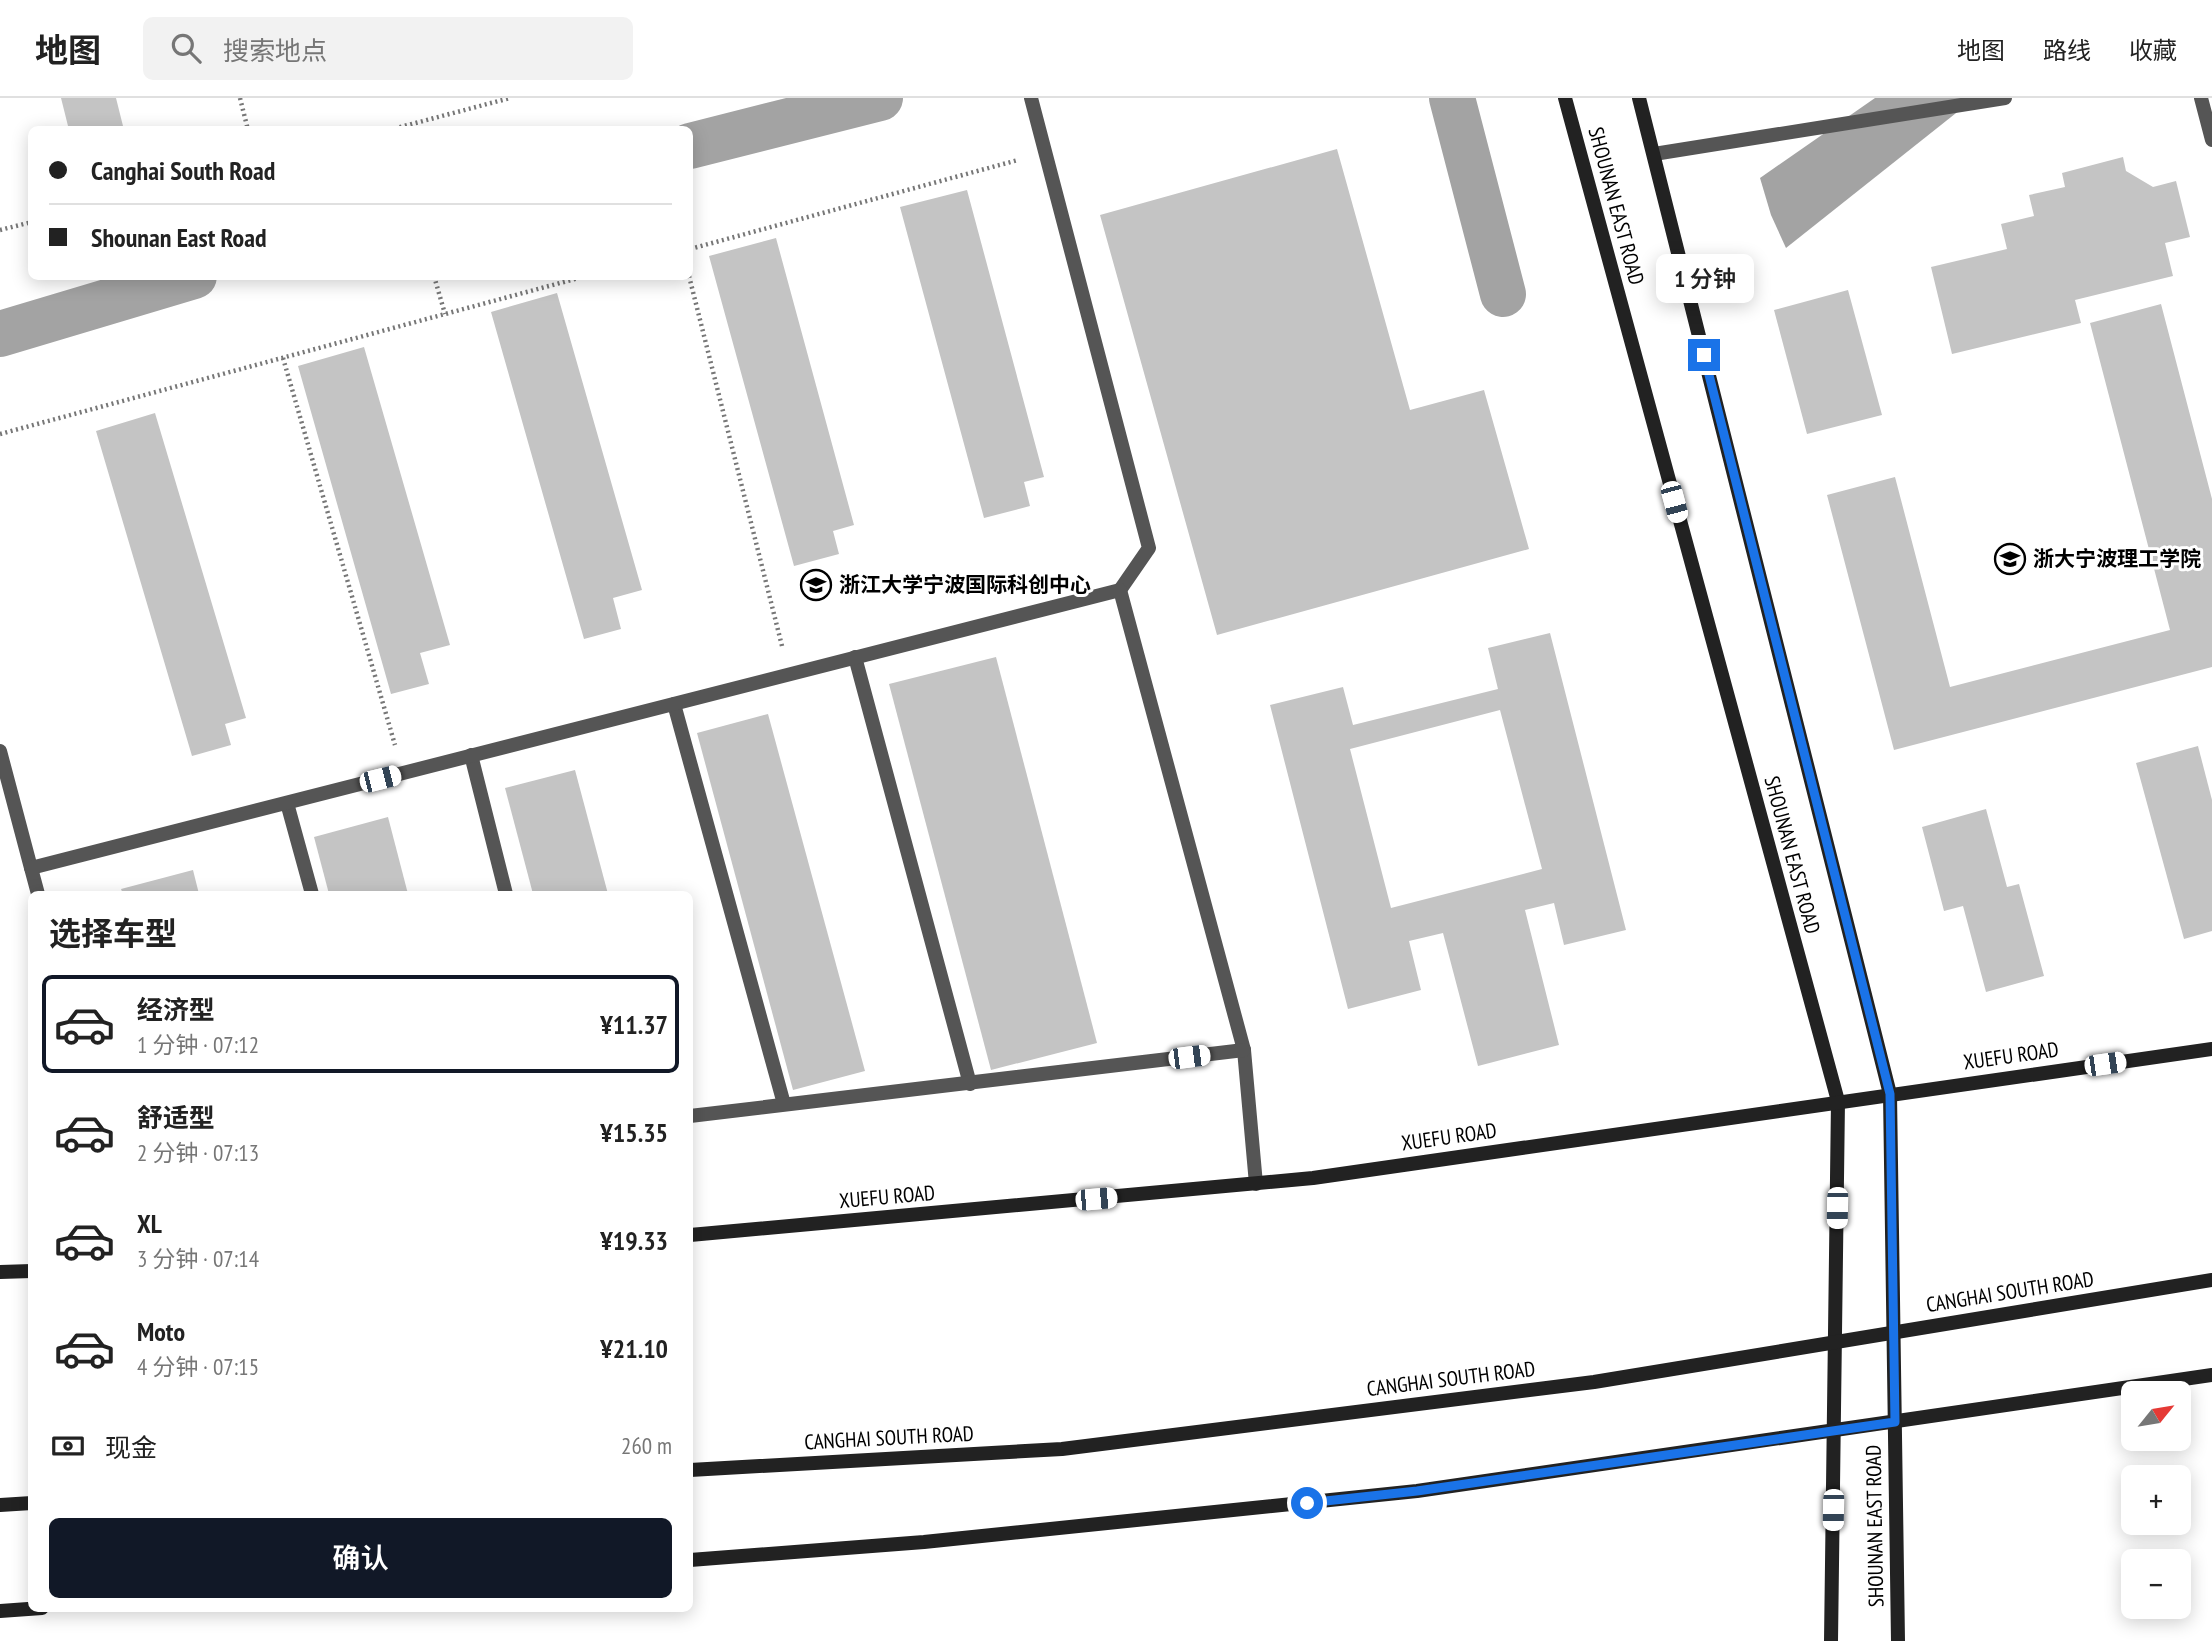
<!DOCTYPE html>
<html lang="zh">
<head>
<meta charset="utf-8">
<style>
  :root { --surface:#fff; --page:#f2f2f2; --text:#222; --muted:#767676; --line:#e0e0e0; --accent:#111827 }
  body { margin:0; font-family:"PT Sans Narrow","Noto Sans SC",sans-serif; background:var(--page); color:var(--text); height:100vh; display:flex; flex-direction:column; font-size:26px; white-space:nowrap }
  * { box-sizing:border-box; margin:0 }
  p { font-size:23px; color:var(--muted) }
  .icon { flex:none; width:38px; height:38px; fill:none; stroke:currentColor; stroke-width:2; stroke-linecap:round; stroke-linejoin:round }
  .map { position:relative; flex:1; overflow:hidden }
  .details { position:absolute; left:28px; top:793px; width:665px; height:721px; display:flex; flex-direction:column; background:var(--surface); border-radius:10px; box-shadow:0 4px 18px #0003 }
  .details>* { flex:none }
  .banner { position:absolute; left:28px; top:28px; width:665px; height:154px; border-radius:10px; box-shadow:0 4px 18px #0003; display:grid; align-content:center; height:154px; padding:0 21px; background:var(--surface) }
  .needle { width:46px; rotate:60deg }
  .controls { position:absolute; left:2121px; top:1283px; display:grid; gap:14px }
  .controls a { display:grid; place-items:center; width:70px; height:70px; border-radius:10px; background:var(--surface); box-shadow:0 4px 18px #0003; font-size:35px }
  .end { position:absolute; width:32px; height:32px; margin:-16px; border:9px solid #1a73e8; background:#fff; box-shadow:0 0 0 4px #fff }
  .from { border-radius:50% }
  .bubble { position:absolute; height:49px; border-radius:10px; background:var(--surface); box-shadow:0 4px 18px #0003; font-size:23px; font-weight:600; line-height:49px; text-align:center }
  .car { position:absolute; width:21px; height:42px; margin:-21px -10px; border-radius:9px; box-shadow:0 0 5px 2px #0007; background:linear-gradient(#fff 24%,#345 0 40%,#fff 0 76%,#345 0 86%,#fff 0) }
  .banner b { display:flex; align-items:center; gap:24px; height:66px; font-size:26px }
  .banner b+b { border-top:2px solid var(--line) }
  .banner i { width:18px; height:18px; background:var(--text) }
  ul { padding:0; list-style:none }
  li { display:flex; align-items:center; gap:21px; height:98px; margin:0 14px 10px; padding:0 7px; border:4px solid transparent; border-radius:10px }
  li div { flex:1 }
  li b { display:block; font-size:26px }
  li em { font-style:normal; font-weight:600 }
  li.current { border-color:var(--accent) }
  li>.icon { width:63px; height:63px; stroke-width:1.5 }
  h2 { padding:0 21px; font-size:32px; line-height:84px }
  .pay { display:flex; align-items:center; gap:18px; height:77px; padding:0 21px; font-size:26px }
  .pay p { margin-inline-start:auto }
  .primary-button { display:flex; gap:14px; margin-top:auto; padding:14px 21px }
  .primary-button a { flex:1; height:80px; border-radius:10px; background:var(--accent); color:#fff; font-size:28px; font-weight:600; line-height:80px; text-align:center }
  header { display:flex; align-items:center; gap:42px; box-sizing:border-box; height:98px; padding:0 35px; background:var(--surface); border-bottom:2px solid var(--line) }
  header strong { font-size:33px }
  nav { display:flex; gap:38px; margin-inline-start:auto; font-size:24px }
  .search { width:490px; height:63px; background:var(--page); display:flex; align-items:center; gap:18px; box-sizing:border-box; padding:0 24px; border-radius:10px; color:var(--muted); font-size:26px }
  .map>svg:first-child { display:block }
  .water { fill:#a3a3a3 }
  .lines { fill:none; stroke-linecap:round; stroke-linejoin:round }
  .canal { stroke:#a3a3a3; stroke-width:46 }
  .building { fill:#c4c4c4; fill-rule:evenodd }
  .path { stroke:#777; stroke-width:4.5; stroke-dasharray:2 3.5; stroke-linecap:butt }
  .lane { stroke:#555; stroke-width:14 }
  .secondary { stroke:#222; stroke-width:14 }
  .route { stroke:#1a73e8; stroke-width:9 }
  .labels { text-anchor:middle; stroke-width:6; stroke-linejoin:round; paint-order:stroke }
  .street-label { font-size:21px; fill:#000; stroke:#fff }
  .poi-label { font-size:21px; font-weight:bold; fill:#000; stroke:#fff; text-anchor:start }
</style>
</head>
<body>
<header>
<strong>地图</strong>
<div class="search"><svg class="icon" aria-label="search" viewBox="0 0 24 24"><circle cx="10" cy="10" r="6"/><path d="M15 15l6 6"/></svg>搜索地点</div>
<nav><a>地图</a><a>路线</a><a>收藏</a></nav>
</header>
<div class="map">
<svg width="2212" height="1543" viewBox="0 0 2212 1543">
  <rect width="100%" height="100%" fill="#fff"/>
  <path class="water" d="M1875,0H1975L1786,150L1771,117L1760,80Z"/>
  <g class="lines">
    <g class="canal">
      <path d="M1452,0L1503,196"/>
      <path d="M690,48L880,0"/>
      <path d="M0,236L194,178"/>
    </g>
  </g>
  <g class="building">
    <path d="M61,0H116L124,32H69Z"/>
    <path d="M1337,51L1410,312L1484,292L1529,451L1217,537L1100,117Z"/>
    <path d="M2123,59L2126,73L2153,89L2176,83L2190,139L2165,145L2173,178L2075,202L2081,225L1952,256L1931,169L2007,151L2001,126L2034,118L2029,97L2065,89L2062,75Z"/>
    <path d="M967,92L1044,379L1024,384L1030,408L984,420L900,109Z"/>
    <path d="M776,140L854,427L833,433L839,456L794,468L709,158Z"/>
    <path d="M1848,192L1882,317L1807,336L1774,212Z"/>
    <path d="M557,195L642,492L613,500L621,531L584,541L491,214Z"/>
    <path d="M2161,206L2212,401V569L1894,652L1827,397L1895,379L1950,589L2170,532L2090,225Z"/>
    <path d="M364,249L450,547L420,555L429,586L391,596L298,268Z"/>
    <path d="M155,315L246,620L225,626L231,647L192,658L96,333Z"/>
    <path d="M1550,535L1626,832L1564,847L1554,805L1525,812L1559,947L1478,968L1443,835L1409,843L1421,892L1348,911L1270,607L1343,589L1353,627L1498,591L1488,550ZM1500,612L1542,771L1391,810L1350,651Z"/>
    <path d="M996,559L1097,945L991,972L889,586Z"/>
    <path d="M768,616L865,973L793,992L697,635Z"/>
    <path d="M2198,648L2212,702V833L2184,841L2136,665Z"/>
    <path d="M575,672L608,796H533L505,690Z"/>
    <path d="M1986,711L2007,789L2019,786L2044,878L1986,894L1963,808L1944,813L1922,729Z"/>
    <path d="M388,719L408,796H329L314,739Z"/>
    <path d="M193,772L199,796H123L121,791Z"/>
  </g>
  <g class="lines">
    <g class="path">
      <path d="M240,0L248,32"/>
      <path d="M389,32L510,0"/>
      <path d="M0,132L32,124"/>
      <path d="M690,151L1018,62"/>
      <path d="M434,178L445,216"/>
      <path d="M689,178L782,548"/>
      <path d="M283,260L395,647"/>
      <path d="M0,336L586,178"/>
    </g>
    <g class="lane">
      <path d="M1031,0L1149,450L1120,492"/>
      <path d="M2201,0L2212,42"/>
      <path d="M1654,56L2005,0"/>
      <path d="M855,559L970,986"/>
      <path d="M674,606L784,1006"/>
      <path d="M0,653L31,770"/>
      <path d="M471,657L506,796"/>
      <path d="M287,705L312,796"/>
      <path d="M38,796L31,770L1120,492L1244,952L1256,1086"/>
      <path d="M690,1018L1244,952"/>
    </g>
    <g class="secondary">
      <path d="M1565,0L1838,1003L1831,1543"/>
      <path d="M1639,0L1890,996L1898,1543"/>
      <path d="M690,1137L1313,1080L2212,951"/>
      <path d="M0,1174L32,1173"/>
      <path d="M690,1372L1062,1351L1594,1284L2212,1182"/>
      <path d="M0,1407L32,1405"/>
      <path d="M690,1462L924,1444L1417,1393L2212,1277"/>
      <path d="M0,1513L42,1510"/>
    </g>
  </g>
  <g class="lines">
    <path class="route" d="M1307,1405L1417,1393L1895,1324L1890,996L1704,257"/>
  </g>
  <defs>
    <g id="university-ring" transform="scale(1.575)"><circle r="9.5" fill="#fff" stroke="#000" stroke-width="1.5"/><path d="M0-5L7-2L0 1L-7-2ZM-4 1L0 2.5L4 1V4Q0 6-4 4Z" fill="#000"/></g>
  </defs>
  <g fill-rule="evenodd">
    <use href="#university-ring" x="2010" y="461"/>
    <use href="#university-ring" x="816" y="487"/>
  </g>
  <g class="labels">
    <g class="street-label">
      <text transform="translate(1616 108) rotate(75)" y="7">SHOUNAN EAST ROAD</text>
      <text transform="translate(1792 757) rotate(75)" y="7">SHOUNAN EAST ROAD</text>
      <text transform="translate(2011 958) rotate(-8)" y="7">XUEFU ROAD</text>
      <text transform="translate(1449 1039) rotate(-8)" y="7">XUEFU ROAD</text>
      <text transform="translate(887 1099) rotate(-5)" y="7">XUEFU ROAD</text>
      <text transform="translate(2010 1194) rotate(-9)" y="7">CANGHAI SOUTH ROAD</text>
      <text transform="translate(1451 1281) rotate(-7)" y="7">CANGHAI SOUTH ROAD</text>
      <text transform="translate(889 1340) rotate(-3)" y="7">CANGHAI SOUTH ROAD</text>
      <text transform="translate(1875 1428) rotate(-91)" y="7">SHOUNAN EAST ROAD</text>
    </g>
    <g class="poi-label">
      <text x="2033" y="468">浙大宁波理工学院</text>
      <text x="839" y="494">浙江大学宁波国际科创中心</text>
    </g>
  </g>
</svg>
<div class="controls">
<a><svg class="needle" viewBox="-14 -14 28 28"><path d="M0-13l5 13h-10z" fill="#e53935"/><path d="M0 13l5-13h-10z" fill="#767676"/></svg></a>
<a>+</a>
<a>−</a>
</div>
<i class="end from" style="left:1307px;top:1405px"></i>
<i class="end" style="left:1704px;top:257px"></i>
<div class="bubble" style="left:1656px;top:156px;width:98px">1 分钟</div>
<i class="car" style="left:1674px;top:404px;rotate:165deg"></i>
<i class="car" style="left:380px;top:681px;rotate:76deg"></i>
<i class="car" style="left:1189px;top:959px;rotate:83deg"></i>
<i class="car" style="left:2105px;top:966px;rotate:82deg"></i>
<i class="car" style="left:1096px;top:1101px;rotate:85deg"></i>
<i class="car" style="left:1837px;top:1110px;rotate:181deg"></i>
<i class="car" style="left:1833px;top:1412px;rotate:181deg"></i>
<div class="banner">
<b><i class="from"></i>Canghai South Road</b>
<b><i></i>Shounan East Road</b>
</div>
<section class="details">
<h2>选择车型</h2>
<ul>
<li class="current"><svg class="icon" aria-label="car" viewBox="0 0 24 24"><path d="M5 17H2v-5l4-1 3-4h7l3 4 3 1v5h-3M9 17h6M6 11h13"/><circle cx="7" cy="17" r="2"/><circle cx="17" cy="17" r="2"/></svg><div><b>经济型</b><p>1 分钟 · 07:12</p></div><em>¥11.37</em></li>
<li><svg class="icon" aria-label="car" viewBox="0 0 24 24"><path d="M5 17H2v-5l4-1 3-4h7l3 4 3 1v5h-3M9 17h6M6 11h13"/><circle cx="7" cy="17" r="2"/><circle cx="17" cy="17" r="2"/></svg><div><b>舒适型</b><p>2 分钟 · 07:13</p></div><em>¥15.35</em></li>
<li><svg class="icon" aria-label="car" viewBox="0 0 24 24"><path d="M5 17H2v-5l4-1 3-4h7l3 4 3 1v5h-3M9 17h6M6 11h13"/><circle cx="7" cy="17" r="2"/><circle cx="17" cy="17" r="2"/></svg><div><b>XL</b><p>3 分钟 · 07:14</p></div><em>¥19.33</em></li>
<li><svg class="icon" aria-label="car" viewBox="0 0 24 24"><path d="M5 17H2v-5l4-1 3-4h7l3 4 3 1v5h-3M9 17h6M6 11h13"/><circle cx="7" cy="17" r="2"/><circle cx="17" cy="17" r="2"/></svg><div><b>Moto</b><p>4 分钟 · 07:15</p></div><em>¥21.10</em></li>
</ul>
<div class="pay"><svg class="icon" aria-label="cash" viewBox="0 0 24 24"><path d="M3 7h18v10H3z"/><circle cx="12" cy="12" r="2"/></svg>现金<p>260 m</p></div>
<div class="primary-button"><a>确认</a></div>
</section>
</div>
</body>
</html>
